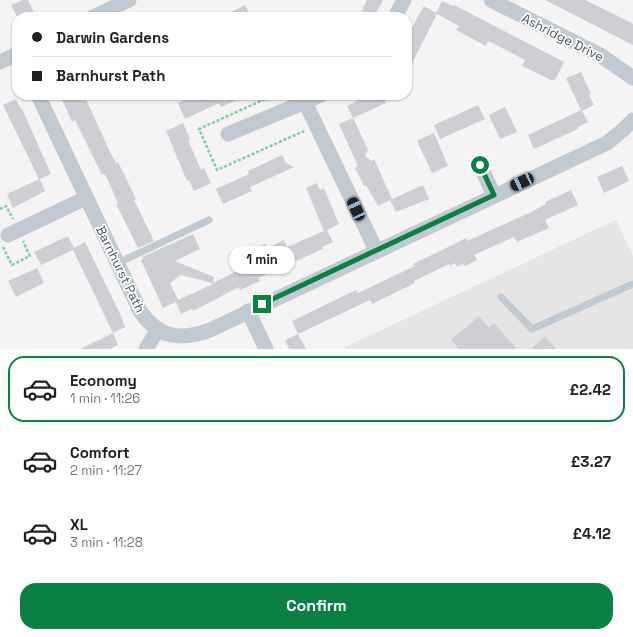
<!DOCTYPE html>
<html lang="en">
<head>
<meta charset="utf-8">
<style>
  :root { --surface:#fff; --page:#f2f2f2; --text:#202124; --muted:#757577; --line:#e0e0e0; --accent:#0b8043 }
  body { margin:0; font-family:"Space Grotesk",sans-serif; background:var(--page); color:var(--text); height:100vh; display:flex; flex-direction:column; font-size:15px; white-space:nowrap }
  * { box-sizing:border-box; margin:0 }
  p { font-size:13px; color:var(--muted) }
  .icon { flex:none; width:22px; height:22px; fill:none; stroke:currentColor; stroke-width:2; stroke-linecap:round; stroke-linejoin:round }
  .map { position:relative; height:349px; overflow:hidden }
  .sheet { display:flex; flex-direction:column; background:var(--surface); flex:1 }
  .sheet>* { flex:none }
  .guide { position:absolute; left:12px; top:12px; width:400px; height:88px; border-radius:16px; box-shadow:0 1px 3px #0004; display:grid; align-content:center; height:88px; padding:0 20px; background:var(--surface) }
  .end { position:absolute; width:18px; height:18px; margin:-9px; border:5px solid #0b8043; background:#fff; box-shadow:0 0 0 2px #fff }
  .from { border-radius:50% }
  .bubble { position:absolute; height:28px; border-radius:14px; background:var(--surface); box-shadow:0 1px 3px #0004; font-size:13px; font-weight:700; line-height:28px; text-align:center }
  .car { position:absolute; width:12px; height:24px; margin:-12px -6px; border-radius:5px; box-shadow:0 0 3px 1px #0007; background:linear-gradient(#222 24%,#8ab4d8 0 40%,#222 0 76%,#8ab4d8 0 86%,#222 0) }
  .guide b { display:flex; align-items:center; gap:14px; height:38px; font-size:15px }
  .guide b+b { border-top:1px solid var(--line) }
  .guide i { width:10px; height:10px; background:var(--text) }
  ul { padding:7px 0 0; list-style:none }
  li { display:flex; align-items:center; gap:12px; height:66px; margin:0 8px 6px; padding:0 12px; border:2px solid transparent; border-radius:16px }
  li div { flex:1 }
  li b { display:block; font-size:15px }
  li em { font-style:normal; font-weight:700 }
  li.current { border-color:var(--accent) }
  li>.icon { width:36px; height:36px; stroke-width:1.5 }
  .action { display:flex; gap:8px; margin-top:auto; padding:8px 20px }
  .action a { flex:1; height:46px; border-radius:16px; background:var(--accent); color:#fff; font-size:16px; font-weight:700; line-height:46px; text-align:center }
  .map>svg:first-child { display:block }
  .education { fill:#e6e4e5 }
  .building { fill:#cdcfd5; fill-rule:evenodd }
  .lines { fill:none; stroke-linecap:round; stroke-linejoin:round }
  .path { stroke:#7ad0a6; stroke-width:2.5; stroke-dasharray:3 2; stroke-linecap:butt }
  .service { stroke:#c1cad2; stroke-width:7 }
  .minor { stroke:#c1cad2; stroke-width:15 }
  .route { stroke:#0b8043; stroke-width:5 }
  .labels { text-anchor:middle; stroke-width:3.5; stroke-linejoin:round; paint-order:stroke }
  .street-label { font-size:13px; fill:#4a5661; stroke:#fff }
</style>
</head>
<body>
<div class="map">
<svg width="633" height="349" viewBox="0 0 633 349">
  <rect width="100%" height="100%" fill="#f5f3f3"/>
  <path class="education" d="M616,220L633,256V349H345V347Z"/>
  <g class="building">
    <path d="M23,0H28L36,17H17L11,5Z"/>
    <path d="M367,0H383L374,17H359Z"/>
    <path d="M545,0H585L618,16L633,24V45Z"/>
    <path d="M442,1L453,6L454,5L564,62L555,80H551L522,66L525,60L504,49L488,41L486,46L456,30L459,26L437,14L407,73V37L424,6L436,13Z"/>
    <path d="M245,5L251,17H221Z"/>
    <path d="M581,72L591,94L589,95L594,105L582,111L588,122L578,127V129L534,149L528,135L581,110L566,78Z"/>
    <path d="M60,95H84L110,152L116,163L118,162L127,180L136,199L134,200L154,241L138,248L116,204L118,203L105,174L102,175L75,120L72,122Z"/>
    <path d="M194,95H248L221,107L219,103L185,119L178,103Z"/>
    <path d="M368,95H382L386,103L353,118L368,150L365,156L372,161L374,159L392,199L378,206L366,185L364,186L355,168L358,166L339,124L353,118L347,106Z"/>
    <path d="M16,99L21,109H22L51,174L40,179L45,191L13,208L7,194L39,179L3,105Z"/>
    <path d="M478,105L485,119L440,139L434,125Z"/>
    <path d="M505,107L517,132L500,139L489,115Z"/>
    <path d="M183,123L190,139L188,140L201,170L204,168L211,183L194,191L189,180L187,181L166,131Z"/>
    <path d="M434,133L448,166L432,173L417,141Z"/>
    <path d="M282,155L286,163L294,167L250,187L252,191L223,204L216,189L249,174L248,171Z"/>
    <path d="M622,166L629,181L604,193L597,177Z"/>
    <path d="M317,183L320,190L324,188L339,224L327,230L333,242L322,247L323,249L258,278L260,281L240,290L239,287L193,311L192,309L181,314L176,302L163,308L141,260L143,259L142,257L193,234L200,249L175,261L214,277L213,283L245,267L243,264L255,259L251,251L265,244L267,248L284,240L287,247L324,231L306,188ZM181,275L212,283L213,284L178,300L170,283Z"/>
    <path d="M423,185L429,199L396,212L390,200Z"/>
    <path d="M571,190L578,205L545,220L549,228L517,242L514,237L474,255L477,260L465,266L463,264L457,267L455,263L450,266L449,264L414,281L415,283L372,304L370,300L298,334L306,349H289L285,340L298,334L292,321L356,290L358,293L415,266L413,264L442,250L466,238L467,241L529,213L546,204L545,202Z"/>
    <path d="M68,236L74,248L85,242L121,316L125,327L113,333L118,345L110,349H80L113,333L73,250L41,265L34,252Z"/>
    <path d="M37,268L44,283L16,297L8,281Z"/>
    <path d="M479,316L489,328L494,323L517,349H459L451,340Z"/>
    <path d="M545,336L556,349H531Z"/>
  </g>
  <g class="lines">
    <g class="path">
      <path d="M274,95L199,129L217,170L304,131"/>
      <path d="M0,209L6,206L13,219"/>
      <path d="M3,247L12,265L30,256L23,241"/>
    </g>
    <g class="service">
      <path d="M118,263L209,220"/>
      <path d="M501,297L532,329L633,284"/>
    </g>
    <g class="minor">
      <path d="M491,0L600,55L633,78"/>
      <path d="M93,17L129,0"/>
      <path d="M395,17L404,0"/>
      <path d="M0,62L17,54"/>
      <path d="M38,95L140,311C158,338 181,341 210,330L607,143L624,129L633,120"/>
      <path d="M321,95L305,102L376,250"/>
      <path d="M228,134L305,102"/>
      <path d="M480,165L494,195"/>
      <path d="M8,235L86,198"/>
      <path d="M248,311L266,349"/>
      <path d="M146,349L158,329"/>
    </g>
  </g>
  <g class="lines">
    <path class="route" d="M262,304L494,195L480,165"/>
  </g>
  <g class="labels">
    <g class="street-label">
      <text transform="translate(563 37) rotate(27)" y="5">Ashridge Drive</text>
      <text transform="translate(121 269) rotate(64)" y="5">Barnhurst Path</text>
    </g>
  </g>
</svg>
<i class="end from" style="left:480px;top:165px"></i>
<i class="end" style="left:262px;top:304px"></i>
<div class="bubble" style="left:229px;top:246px;width:66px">1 min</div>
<i class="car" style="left:522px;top:182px;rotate:245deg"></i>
<i class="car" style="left:356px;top:209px;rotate:335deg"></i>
<div class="guide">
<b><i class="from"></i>Darwin Gardens</b>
<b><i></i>Barnhurst Path</b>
</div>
</div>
<section class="sheet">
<ul>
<li class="current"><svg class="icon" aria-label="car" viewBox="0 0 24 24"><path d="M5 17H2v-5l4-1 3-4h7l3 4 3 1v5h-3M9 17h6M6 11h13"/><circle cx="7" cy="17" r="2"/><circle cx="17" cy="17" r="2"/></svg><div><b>Economy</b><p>1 min · 11:26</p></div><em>£2.42</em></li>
<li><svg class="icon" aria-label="car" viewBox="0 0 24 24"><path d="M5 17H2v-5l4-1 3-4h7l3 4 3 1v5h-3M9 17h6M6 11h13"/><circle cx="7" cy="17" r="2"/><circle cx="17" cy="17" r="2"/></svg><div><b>Comfort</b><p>2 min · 11:27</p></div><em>£3.27</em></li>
<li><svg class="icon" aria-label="car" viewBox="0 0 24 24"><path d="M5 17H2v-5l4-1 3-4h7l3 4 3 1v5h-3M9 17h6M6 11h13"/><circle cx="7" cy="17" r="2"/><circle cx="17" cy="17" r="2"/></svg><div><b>XL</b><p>3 min · 11:28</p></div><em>£4.12</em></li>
</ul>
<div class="action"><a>Confirm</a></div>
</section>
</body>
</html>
